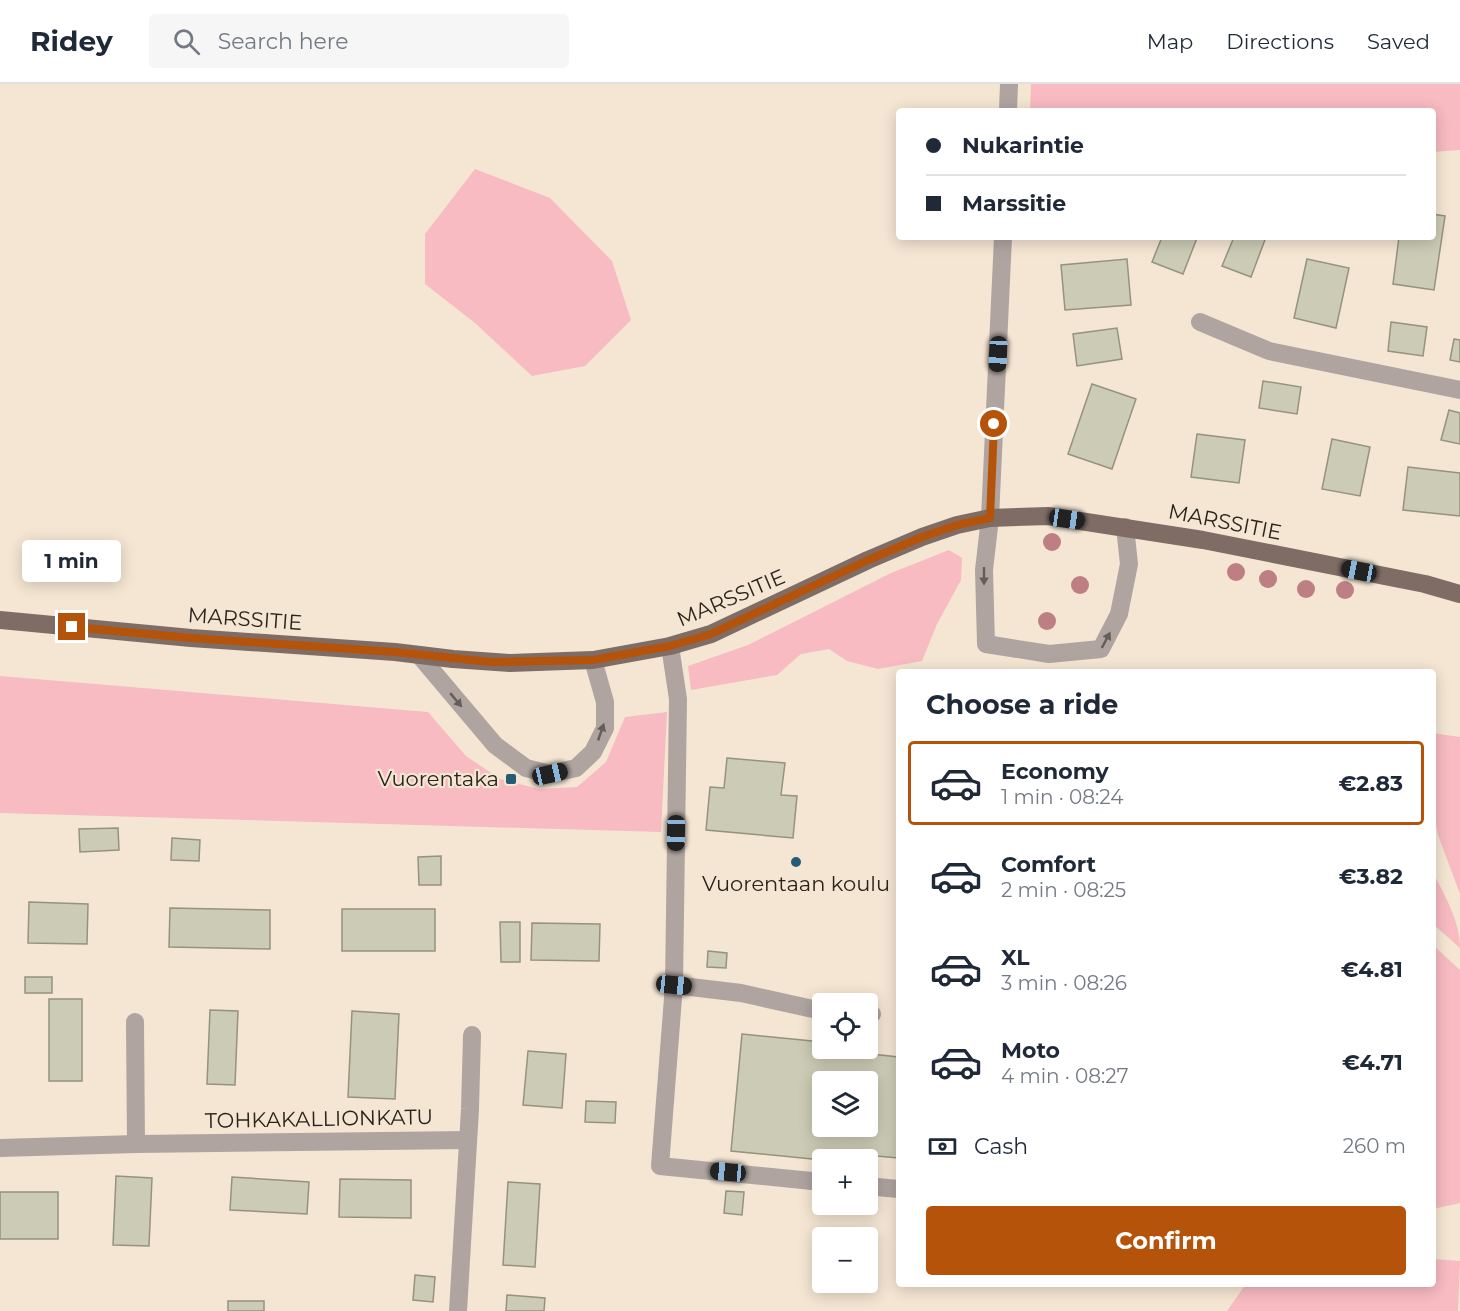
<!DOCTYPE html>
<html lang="en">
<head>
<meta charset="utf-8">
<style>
  :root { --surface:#fff; --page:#f6f6f7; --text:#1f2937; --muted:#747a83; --line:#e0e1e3; --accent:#b45309 }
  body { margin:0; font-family:Montserrat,sans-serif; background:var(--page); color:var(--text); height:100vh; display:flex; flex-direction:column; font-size:22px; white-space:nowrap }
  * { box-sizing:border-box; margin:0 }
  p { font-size:20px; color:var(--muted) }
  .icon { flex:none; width:33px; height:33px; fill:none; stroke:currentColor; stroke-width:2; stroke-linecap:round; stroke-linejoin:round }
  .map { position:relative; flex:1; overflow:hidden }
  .drawer { position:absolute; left:896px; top:585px; width:540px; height:618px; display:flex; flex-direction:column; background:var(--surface); border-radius:6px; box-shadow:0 3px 15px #0003 }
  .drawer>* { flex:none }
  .guide { position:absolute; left:896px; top:24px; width:540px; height:132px; border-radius:6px; box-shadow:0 3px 15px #0003; display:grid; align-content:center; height:132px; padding:0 30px; background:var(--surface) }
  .fabs { position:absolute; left:812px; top:909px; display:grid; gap:12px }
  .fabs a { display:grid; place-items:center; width:66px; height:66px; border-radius:6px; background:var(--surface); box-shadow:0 3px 15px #0003; font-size:30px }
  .end { position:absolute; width:27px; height:27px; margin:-14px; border:8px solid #b45309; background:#fff; box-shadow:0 0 0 3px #fff }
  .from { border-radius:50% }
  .bubble { position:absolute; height:42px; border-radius:6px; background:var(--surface); box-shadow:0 3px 15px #0003; font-size:20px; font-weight:700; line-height:42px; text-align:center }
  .car { position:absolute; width:18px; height:36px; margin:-18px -9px; border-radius:8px; box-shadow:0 0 4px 2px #0007; background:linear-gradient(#222 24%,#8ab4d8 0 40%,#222 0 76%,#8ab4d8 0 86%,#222 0) }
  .guide b { display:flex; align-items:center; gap:21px; height:57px; font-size:22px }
  .guide b+b { border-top:2px solid var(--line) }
  .guide i { width:15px; height:15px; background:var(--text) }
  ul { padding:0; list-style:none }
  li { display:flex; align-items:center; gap:18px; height:84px; margin:0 12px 9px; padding:0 18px; border:3px solid transparent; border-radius:6px }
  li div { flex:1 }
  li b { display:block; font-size:22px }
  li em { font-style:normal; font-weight:700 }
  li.current { border-color:var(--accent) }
  li>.icon { width:54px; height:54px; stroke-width:1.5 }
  h2 { padding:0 30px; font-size:27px; line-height:72px }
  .pay { display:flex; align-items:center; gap:15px; height:66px; padding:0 30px; font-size:22px }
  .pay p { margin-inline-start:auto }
  .button { display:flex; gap:12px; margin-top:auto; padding:12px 30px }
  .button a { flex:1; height:69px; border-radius:6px; background:var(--accent); color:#fff; font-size:24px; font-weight:700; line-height:69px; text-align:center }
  header { display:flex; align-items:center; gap:36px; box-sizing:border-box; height:84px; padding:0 30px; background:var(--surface); border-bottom:2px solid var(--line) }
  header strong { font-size:28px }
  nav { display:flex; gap:33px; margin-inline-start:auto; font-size:21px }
  .search { width:420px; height:54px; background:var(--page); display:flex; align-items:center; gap:15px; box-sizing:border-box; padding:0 21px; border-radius:6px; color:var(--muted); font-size:22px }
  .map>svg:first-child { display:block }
  .green { fill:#f7bbc1 }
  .building { fill:#cccbb5; stroke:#94937e; stroke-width:1.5; fill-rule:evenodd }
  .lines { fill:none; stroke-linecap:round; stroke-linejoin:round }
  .minor { stroke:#afa4a0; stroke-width:18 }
  .major { stroke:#7e6c65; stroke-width:18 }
  .tree { fill:#bd7f83 }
  .oneway { fill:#655d57 }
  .route { stroke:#b45309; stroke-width:8 }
  .poi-dot { fill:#235c76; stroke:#f5e6d3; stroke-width:2 }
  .labels { text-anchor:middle; stroke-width:4.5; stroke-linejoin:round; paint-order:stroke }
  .street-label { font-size:21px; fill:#28231c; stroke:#f5e6d3 }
  .poi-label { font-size:21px; fill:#28231c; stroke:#f5e6d3; text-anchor:end }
</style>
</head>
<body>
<header>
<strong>Ridey</strong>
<div class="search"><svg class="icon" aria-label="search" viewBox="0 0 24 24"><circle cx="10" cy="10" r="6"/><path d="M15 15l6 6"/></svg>Search here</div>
<nav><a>Map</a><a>Directions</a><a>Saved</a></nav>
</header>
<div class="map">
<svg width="1460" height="1227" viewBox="0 0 1460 1227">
  <rect width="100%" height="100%" fill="#f5e6d3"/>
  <g class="green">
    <path d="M1031,0H1460V66L1433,68L1432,27H1030Z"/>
    <path d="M475,85L550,114L612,177L631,236L585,282L532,292L475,239L425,200V150Z"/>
    <path d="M949,466L962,474L961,496L937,540L922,577L878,585L847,577L829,565L801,570L777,591L691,606L688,582L748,561L891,489Z"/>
    <path d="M0,592L428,628L466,672L500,695L539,705L577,703L606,678L625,633L667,628L661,748L0,729Z"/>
    <path d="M1433,649L1460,653V810L1438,751L1433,726Z"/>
    <path d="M1432,786C1444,811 1460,836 1460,864L1433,840Z"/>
    <path d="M1433,861L1460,886V1119L1433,1125Z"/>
    <path d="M1433,1175L1460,1177L1458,1227H1227L1246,1200H1432Z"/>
  </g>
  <g class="building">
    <path d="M1432,130L1445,132L1434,206L1393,200L1399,153H1432Z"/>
    <path d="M1162,153L1197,154L1183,190L1152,178Z"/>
    <path d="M1234,153H1266L1251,193L1222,182Z"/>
    <path d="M1127,175L1131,221L1065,226L1061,181Z"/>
    <path d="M1307,175L1349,184L1336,244L1294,234Z"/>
    <path d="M1391,238L1427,243L1423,272L1388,267Z"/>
    <path d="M1117,244L1122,275L1077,282L1073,250Z"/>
    <path d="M1454,255L1460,256V278L1450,276Z"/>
    <path d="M1263,297L1301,303L1297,330L1259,324Z"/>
    <path d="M1092,300L1136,315L1112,385L1068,370Z"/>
    <path d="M1449,326L1460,329V360L1441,356Z"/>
    <path d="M1197,350L1245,356L1239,399L1191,393Z"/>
    <path d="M1332,355L1370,363L1360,412L1322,405Z"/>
    <path d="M1408,383L1460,389V432L1403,426Z"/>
    <path d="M727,674L785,679L781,711L797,712L793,754L706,746L710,703L724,704Z"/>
    <path d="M118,744L119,766L80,768L79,745Z"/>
    <path d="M172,754L200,756L199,777L171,776Z"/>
    <path d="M441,772V801H419L418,773Z"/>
    <path d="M29,818L88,820L87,860L28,859Z"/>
    <path d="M170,824L270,826V865L169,863Z"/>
    <rect x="342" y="825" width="93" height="42"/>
    <path d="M500,838H520V878H501Z"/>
    <path d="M532,839L600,840L599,877L531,876Z"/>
    <path d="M708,867L727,869L726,884L707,883Z"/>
    <rect x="25" y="893" width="27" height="16"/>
    <rect x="49" y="915" width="33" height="82"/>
    <path d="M210,926L238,927L235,1001L207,1000Z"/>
    <path d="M352,927L399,930L395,1015L348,1013Z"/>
    <path d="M742,950L822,958V964H846V967L898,973V1074L843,1069V1076H822L731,1067ZM822,998H867V1042H822Z"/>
    <path d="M528,967L566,970L562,1024L523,1021Z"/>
    <path d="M586,1017L616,1018L615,1039L585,1038Z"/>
    <path d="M116,1092L152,1094L149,1162L113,1161Z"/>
    <path d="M232,1093L309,1098L307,1130L230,1126Z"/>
    <path d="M340,1095L411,1096V1134L339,1133Z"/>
    <path d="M508,1098L540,1100L535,1183L503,1181Z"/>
    <path d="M726,1107L744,1108L742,1131L724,1129Z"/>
    <rect x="0" y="1108" width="58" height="47"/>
    <path d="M415,1191L435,1193L433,1218L413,1216Z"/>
    <path d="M507,1211L545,1214L544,1227H506Z"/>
    <rect x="228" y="1217" width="36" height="10"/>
  </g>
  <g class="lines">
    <g class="minor">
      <path d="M1008,27L1009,0"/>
      <path d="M1003,153L990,434L984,486L986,560L1049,570L1101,565L1119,530L1129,480L1125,443"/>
      <path d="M1200,238L1269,267L1460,306"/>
      <path d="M670,562L678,615L674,901L660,1082L822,1098"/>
      <path d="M419,571L495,661L526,684L550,690L576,684L593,668L605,644V618L593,576"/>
      <path d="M674,901L741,909L822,927"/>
      <path d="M867,929L872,930"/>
      <path d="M135,938L136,1060"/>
      <path d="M0,1064L136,1060L468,1056"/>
      <path d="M867,1102L898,1105"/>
      <path d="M458,1227L470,1025L472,951"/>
    </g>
    <path class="major" d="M0,536L191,554L395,568L453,575L510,579L593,576L670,562L711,550L868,476L922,453L957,441L990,434L1048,432L1203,456L1425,500L1460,510"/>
  </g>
  <g class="tree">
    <circle cx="1052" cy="458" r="9"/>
    <circle cx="1236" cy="488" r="9"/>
    <circle cx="1268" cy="495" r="9"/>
    <circle cx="1080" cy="501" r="9"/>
    <circle cx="1306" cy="505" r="9"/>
    <circle cx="1345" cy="506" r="9"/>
    <circle cx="1047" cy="537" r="9"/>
  </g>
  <defs><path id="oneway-solid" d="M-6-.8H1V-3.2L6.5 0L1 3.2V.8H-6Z" transform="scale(1.5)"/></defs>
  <g class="oneway">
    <use href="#oneway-solid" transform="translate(984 492) rotate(90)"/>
    <use href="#oneway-solid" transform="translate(1106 556) rotate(-62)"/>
    <use href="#oneway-solid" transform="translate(456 616) rotate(50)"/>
    <use href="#oneway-solid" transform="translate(601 648) rotate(-71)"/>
  </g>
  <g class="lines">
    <path class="route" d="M72,543L191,554L395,568L491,578L593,576L670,562L711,550L868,476L922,453L957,441L990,434L994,340"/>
  </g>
  <g class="poi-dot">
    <rect x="505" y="689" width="12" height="12" rx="3"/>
    <circle cx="796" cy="778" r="6"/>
  </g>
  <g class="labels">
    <g class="street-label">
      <text transform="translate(1225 438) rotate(11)" y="7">MARSSITIE</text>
      <text transform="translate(731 514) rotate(-23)" y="7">MARSSITIE</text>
      <text transform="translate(245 535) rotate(4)" y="7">MARSSITIE</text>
      <text transform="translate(319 1035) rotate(-1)" y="7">TOHKAKALLIONKATU</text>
    </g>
    <g class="poi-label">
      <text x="499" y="702">Vuorentaka</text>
      <text x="796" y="807" text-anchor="middle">Vuorentaan koulu</text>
    </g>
  </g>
</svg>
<div class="fabs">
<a><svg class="icon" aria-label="locate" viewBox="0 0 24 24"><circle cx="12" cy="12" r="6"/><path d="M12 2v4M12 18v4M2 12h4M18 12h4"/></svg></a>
<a><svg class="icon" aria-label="layers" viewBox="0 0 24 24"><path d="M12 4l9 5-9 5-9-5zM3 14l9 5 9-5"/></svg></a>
<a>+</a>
<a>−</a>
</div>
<i class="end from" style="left:994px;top:340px"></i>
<i class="end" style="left:72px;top:543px"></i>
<div class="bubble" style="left:22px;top:456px;width:99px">1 min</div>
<i class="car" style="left:998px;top:270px;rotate:183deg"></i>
<i class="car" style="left:1067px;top:435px;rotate:98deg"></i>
<i class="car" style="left:1359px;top:487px;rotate:281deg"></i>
<i class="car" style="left:550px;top:690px;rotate:77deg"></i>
<i class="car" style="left:676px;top:749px;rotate:181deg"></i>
<i class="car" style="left:674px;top:901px;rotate:96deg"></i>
<i class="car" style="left:728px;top:1088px;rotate:275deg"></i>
<div class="guide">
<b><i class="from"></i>Nukarintie</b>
<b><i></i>Marssitie</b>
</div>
<section class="drawer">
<h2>Choose a ride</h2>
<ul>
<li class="current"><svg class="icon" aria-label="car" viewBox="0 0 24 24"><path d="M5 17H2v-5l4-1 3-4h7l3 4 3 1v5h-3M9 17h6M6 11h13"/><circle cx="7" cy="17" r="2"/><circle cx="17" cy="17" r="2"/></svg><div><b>Economy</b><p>1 min · 08:24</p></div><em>€2.83</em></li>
<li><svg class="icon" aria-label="car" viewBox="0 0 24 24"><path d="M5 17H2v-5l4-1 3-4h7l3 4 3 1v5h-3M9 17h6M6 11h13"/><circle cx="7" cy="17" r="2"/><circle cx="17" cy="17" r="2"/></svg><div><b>Comfort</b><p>2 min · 08:25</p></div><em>€3.82</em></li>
<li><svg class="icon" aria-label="car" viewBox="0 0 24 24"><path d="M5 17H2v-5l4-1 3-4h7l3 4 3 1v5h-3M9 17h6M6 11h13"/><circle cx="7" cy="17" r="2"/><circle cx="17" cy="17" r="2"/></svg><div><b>XL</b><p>3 min · 08:26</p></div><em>€4.81</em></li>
<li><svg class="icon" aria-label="car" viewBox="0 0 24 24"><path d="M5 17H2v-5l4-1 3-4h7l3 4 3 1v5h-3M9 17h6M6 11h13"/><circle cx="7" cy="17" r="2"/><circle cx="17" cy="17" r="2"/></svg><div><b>Moto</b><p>4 min · 08:27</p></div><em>€4.71</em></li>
</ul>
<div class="pay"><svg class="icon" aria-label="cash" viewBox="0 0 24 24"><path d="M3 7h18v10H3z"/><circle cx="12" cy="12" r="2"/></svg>Cash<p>260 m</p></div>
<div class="button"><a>Confirm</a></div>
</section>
</div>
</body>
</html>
